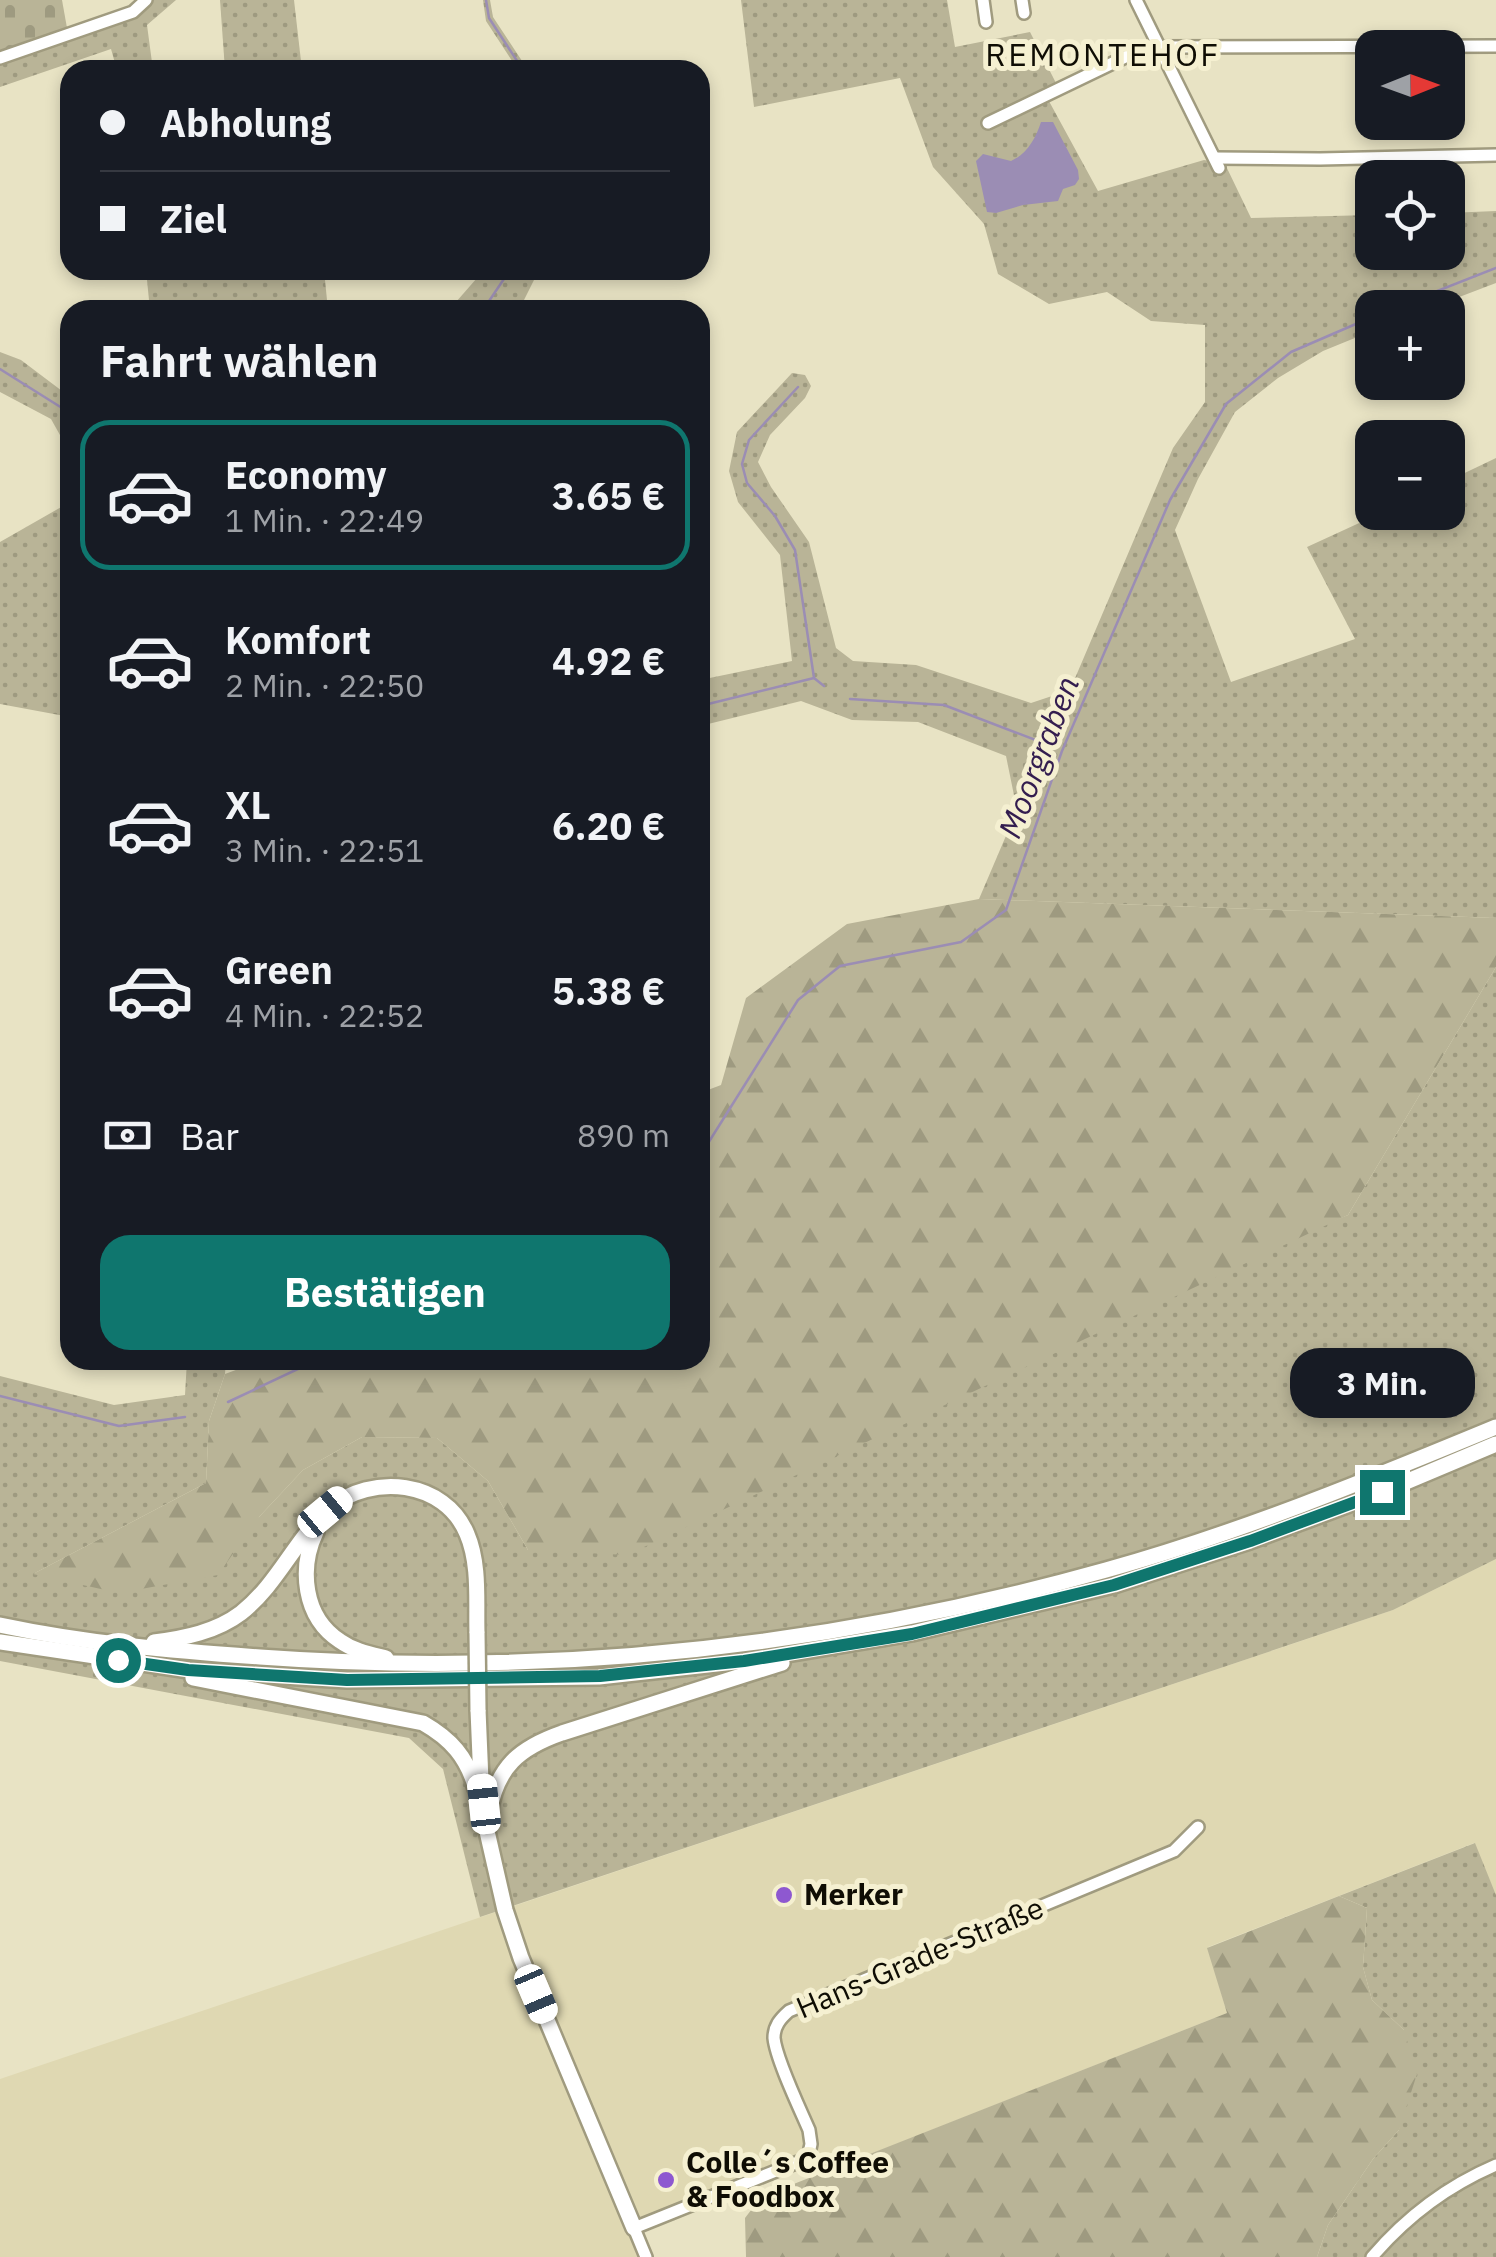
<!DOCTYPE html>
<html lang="de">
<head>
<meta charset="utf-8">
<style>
  :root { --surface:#171b24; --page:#20242c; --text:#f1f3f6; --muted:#9ea1a6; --line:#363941; --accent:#0f766e }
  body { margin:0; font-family:"IBM Plex Sans",sans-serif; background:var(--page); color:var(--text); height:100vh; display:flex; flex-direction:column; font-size:38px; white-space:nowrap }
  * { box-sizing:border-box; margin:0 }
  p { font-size:32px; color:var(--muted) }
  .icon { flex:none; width:55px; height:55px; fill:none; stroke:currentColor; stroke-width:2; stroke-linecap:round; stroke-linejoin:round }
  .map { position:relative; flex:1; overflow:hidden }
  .side { position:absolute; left:60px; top:300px; width:650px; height:1070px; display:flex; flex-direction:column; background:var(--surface); border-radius:30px; box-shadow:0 5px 15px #0003 }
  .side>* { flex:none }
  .top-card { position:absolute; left:60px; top:60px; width:650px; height:220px; border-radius:30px; box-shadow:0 5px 15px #0003; display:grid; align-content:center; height:220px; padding:0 40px; background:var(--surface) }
  .needle { width:65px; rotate:89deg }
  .fabs { position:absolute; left:1355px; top:30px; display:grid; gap:20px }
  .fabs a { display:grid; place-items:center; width:110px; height:110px; border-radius:20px; background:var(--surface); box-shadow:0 5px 15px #0003; font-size:50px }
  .end { position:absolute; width:45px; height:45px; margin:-22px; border:12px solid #0f766e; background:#fff; box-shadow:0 0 0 5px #fff }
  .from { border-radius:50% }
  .bubble { position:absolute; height:70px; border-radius:30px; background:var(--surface); box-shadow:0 5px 15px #0003; font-size:32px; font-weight:800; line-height:70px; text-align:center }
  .car { position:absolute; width:30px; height:60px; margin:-30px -15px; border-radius:12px; box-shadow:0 0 8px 2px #0007; background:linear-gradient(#fff 24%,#345 0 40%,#fff 0 76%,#345 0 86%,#fff 0) }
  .top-card b { display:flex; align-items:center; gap:35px; height:95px; font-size:38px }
  .top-card b+b { border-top:2px solid var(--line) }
  .top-card i { width:25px; height:25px; background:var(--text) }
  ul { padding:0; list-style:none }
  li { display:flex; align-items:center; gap:30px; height:150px; margin:0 20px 15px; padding:0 20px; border:5px solid transparent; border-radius:30px }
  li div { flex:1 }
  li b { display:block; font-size:38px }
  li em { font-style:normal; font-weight:800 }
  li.active { border-color:var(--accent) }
  li>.icon { width:90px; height:90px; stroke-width:1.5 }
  h2 { padding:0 40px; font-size:45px; line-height:120px }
  .pay { display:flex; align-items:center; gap:25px; height:110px; padding:0 40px; font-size:38px }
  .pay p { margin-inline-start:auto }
  .cta { display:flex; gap:20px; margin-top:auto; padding:20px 40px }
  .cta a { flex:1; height:115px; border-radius:30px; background:var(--accent); color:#fff; font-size:40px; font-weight:800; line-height:115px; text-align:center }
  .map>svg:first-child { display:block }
  .built { fill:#dfd8b2 }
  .grass { fill:url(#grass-dots) }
  .forest { fill:url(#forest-firs) }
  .cemetery { fill:url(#cemetery-stones) }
  .water { fill:#9b8db4 }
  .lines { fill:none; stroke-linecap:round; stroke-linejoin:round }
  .stream { stroke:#9b8db4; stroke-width:2.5 }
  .minor-casing { stroke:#a09b7f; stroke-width:16 }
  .highway-casing { stroke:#a09b7f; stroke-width:20 }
  .minor { stroke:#fff; stroke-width:11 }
  .highway { stroke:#fff; stroke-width:15 }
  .highway-bridge-casing { stroke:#a09b7f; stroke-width:20; stroke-linecap:butt }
  .highway-bridge { stroke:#fff; stroke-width:15 }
  .route { stroke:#0f766e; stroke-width:12 }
  .poi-dot { fill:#8e58d0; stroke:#f5f0d1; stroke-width:4 }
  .labels { text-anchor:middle; stroke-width:10; stroke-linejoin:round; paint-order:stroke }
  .poi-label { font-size:30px; font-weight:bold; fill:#0f0d04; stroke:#f5f0d1; text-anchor:start }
  .street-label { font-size:30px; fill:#0f0d04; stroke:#f5f0d1 }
  .neighbourhood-label { font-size:32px; letter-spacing:2.5px; fill:#0f0d04; stroke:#f5f0d1 }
  .water-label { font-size:32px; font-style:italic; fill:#331d4f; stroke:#f5f0d1 }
</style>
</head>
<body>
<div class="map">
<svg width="1496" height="2257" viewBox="0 0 1496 2257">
  <defs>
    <pattern id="grass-dots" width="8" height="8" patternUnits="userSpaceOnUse" patternTransform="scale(2.5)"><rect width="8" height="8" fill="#b9b497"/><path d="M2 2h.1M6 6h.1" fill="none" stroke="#9e9a80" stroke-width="1.8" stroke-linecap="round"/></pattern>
    <pattern id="forest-firs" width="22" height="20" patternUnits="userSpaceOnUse" patternTransform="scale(2.5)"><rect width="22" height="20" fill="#b9b497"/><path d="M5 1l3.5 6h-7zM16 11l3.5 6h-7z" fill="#9e9a80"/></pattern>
    <pattern id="cemetery-stones" width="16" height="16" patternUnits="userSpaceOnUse" patternTransform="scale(2.5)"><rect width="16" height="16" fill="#b9b497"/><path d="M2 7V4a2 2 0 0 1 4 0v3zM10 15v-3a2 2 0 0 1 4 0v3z" fill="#9e9a80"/></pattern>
  </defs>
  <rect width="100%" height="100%" fill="#e8e3c4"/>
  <path class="built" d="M1496,1559V1895L1474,1843L1208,1947L1227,2013L838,2167L811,2164L710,2198L634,2228L646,2257H0V2079L1393,1610Z"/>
  <g class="grass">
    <path d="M139,0H176L147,25L153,70H117L111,49L0,87V51L131,7Z"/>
    <path d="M220,0H294L302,70H225Z"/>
    <path d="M483,0H490L493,17L528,70H518L486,21Z"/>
    <path d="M741,0H947L955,47L1030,32L1057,85L1044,92L1098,191L1204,160L1225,164L1251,218L1372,215V252H1448V213L1496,211V283L1433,307L1372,308V331L1323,351L1278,378L1235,412L1198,479L1175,530L1231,682L1355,639L1307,547L1381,513L1448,512V481L1496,458V918L979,899L1017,810L1006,756L918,722L852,720L801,701L700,726V680L792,661L780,555L738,502L729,471L737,432L792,373L805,375L811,386L805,398L770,435L758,462L771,487L809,542L836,648L853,661L916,665L1031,703L1070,690L1173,448L1205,402V325L1151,321L1107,292L1049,304L998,274L984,224L933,167L900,78L754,107Z"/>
    <path d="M146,270H324L328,310H150Z"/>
    <path d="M484,270H539L519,310H449Z"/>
    <path d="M0,352L21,360L70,397V453L51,419L0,392Z"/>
    <path d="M70,502V717L0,704V542Z"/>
    <path d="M1496,967V1559L1393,1610L480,1917L443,1769L409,1738L0,1661V1376L114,1405L185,1395L187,1360H226L225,1374L209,1421L206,1483L35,1573L259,1517L303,1470L362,1437L437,1438L488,1481L528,1550L1348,1215Z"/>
    <path d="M1475,1843L1496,1895V2257H1317L1328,2225L1373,2159L1399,2130L1404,2030L1372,2000L1363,1967L1367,1908L1339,1896Z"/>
  </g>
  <g class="forest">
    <path d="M979,899L1496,918V967L1348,1215L627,1555L528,1550L488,1481L437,1438L362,1437L303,1470L259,1517L218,1575L119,1593L33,1574L206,1483L209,1421L225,1374L263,1360H700V1093L721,1085L746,998L847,924Z"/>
    <path d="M1339,1896L1367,1908L1363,1967L1372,2000L1404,2030L1417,2074L1399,2130L1373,2159L1328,2225L1317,2257H746L745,2218L761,2197L1227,2013L1207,1948Z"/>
  </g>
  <path class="cemetery" d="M0,0H62L67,28L0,51Z"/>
  <path class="water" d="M1041,122H1053L1078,170L1079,179L1075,185L1063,189L1058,201L1023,205L996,213L987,212L976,161L983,154L1011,161C1027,154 1036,138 1041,122Z"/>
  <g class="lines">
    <g class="stream">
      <path d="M486,0L489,18L523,70"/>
      <path d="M1394,308L1496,268"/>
      <path d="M483,310L510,270"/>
      <path d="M0,369L70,413"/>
      <path d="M798,387L749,440L742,464L747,483L775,516L795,550L814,678"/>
      <path d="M850,699L944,705L1046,744"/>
      <path d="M700,706L814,678L824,686"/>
      <path d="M700,1156L798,1000L840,966L961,942L1006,910L1062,751L1170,500L1226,404L1291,352L1372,317"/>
      <path d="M0,1396L119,1426L185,1417"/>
      <path d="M228,1402L317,1360"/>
    </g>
    <g class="minor-casing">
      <g id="minor">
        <path d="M983,0L986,22"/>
        <path d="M1022,0L1024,13"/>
        <path d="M1136,0L1219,168"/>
        <path d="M0,58L133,12L146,0"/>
        <path d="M988,123L1146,47L1496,46"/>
        <path d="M1215,158L1320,159L1496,155"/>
        <path d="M646,2257L634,2228L808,2158L811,2144L809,2130C800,2109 776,2059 774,2038C774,2026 780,2019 789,2011L1174,1851L1198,1827"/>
        <path d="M1372,2257C1407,2216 1447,2186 1496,2165"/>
      </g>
    </g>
    <g class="highway-casing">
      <g id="highway">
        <path d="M316,1532C299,1568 303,1617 340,1641C354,1651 370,1654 386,1658"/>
        <path d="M0,1625C85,1643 173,1651 260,1657C548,1678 827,1648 1106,1570C1239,1533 1368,1480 1496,1427"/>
        <path d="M0,1642L189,1670L347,1680L599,1677L744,1661L912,1633L1114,1585L1250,1541L1382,1492L1496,1444"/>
        <path d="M154,1642C184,1638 216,1632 241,1613C278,1584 295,1539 330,1508C371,1473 445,1480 467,1534C480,1564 476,1602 477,1633"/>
        <path d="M193,1678L423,1723C451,1739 467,1757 476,1789"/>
        <path d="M478,1710L481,1781L486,1827L505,1910L521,1958L634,2228"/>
        <path d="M489,1813C497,1767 519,1748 562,1733L782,1663"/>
      </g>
    </g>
    <use href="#minor" class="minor"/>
    <use href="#highway" class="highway"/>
    <g class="highway-bridge-casing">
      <path id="highway-bridge" d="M477,1633L478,1710"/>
    </g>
    <use href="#highway-bridge" class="highway-bridge"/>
  </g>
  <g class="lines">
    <path class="route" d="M118,1660L188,1670L347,1680L600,1676L744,1661L912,1634L1114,1585L1250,1541L1382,1492"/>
  </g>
  <g class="poi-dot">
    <circle cx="784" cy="1895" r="10"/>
    <circle cx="666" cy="2180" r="10"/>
  </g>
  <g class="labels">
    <g class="poi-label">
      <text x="804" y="1905">Merker</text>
      <text x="686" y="2173">Colle´s Coffee<tspan x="686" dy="34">&amp; Foodbox</tspan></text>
    </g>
    <g class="street-label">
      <text transform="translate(920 1958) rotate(-23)" y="10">Hans-Grade-Straße</text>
    </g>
    <g class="neighbourhood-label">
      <text x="1103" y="66">REMONTEHOF</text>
    </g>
    <g class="water-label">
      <text transform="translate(1039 757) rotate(-69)" y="11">Moorgraben</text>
    </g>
  </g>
</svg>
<div class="fabs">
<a><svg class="needle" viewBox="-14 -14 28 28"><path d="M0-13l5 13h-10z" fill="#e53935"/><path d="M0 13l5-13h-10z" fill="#9ea1a6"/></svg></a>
<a><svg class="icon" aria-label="locate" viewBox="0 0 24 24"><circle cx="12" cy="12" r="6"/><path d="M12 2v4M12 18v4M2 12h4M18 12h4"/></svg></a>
<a>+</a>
<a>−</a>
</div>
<i class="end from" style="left:118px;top:1660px"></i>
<i class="end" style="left:1382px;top:1492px"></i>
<div class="bubble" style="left:1290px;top:1348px;width:185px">3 Min.</div>
<i class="car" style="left:325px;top:1512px;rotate:50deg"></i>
<i class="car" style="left:484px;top:1804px;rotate:354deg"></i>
<i class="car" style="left:536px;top:1994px;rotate:157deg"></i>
<div class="top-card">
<b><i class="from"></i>Abholung</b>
<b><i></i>Ziel</b>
</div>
<section class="side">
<h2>Fahrt wählen</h2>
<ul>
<li class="active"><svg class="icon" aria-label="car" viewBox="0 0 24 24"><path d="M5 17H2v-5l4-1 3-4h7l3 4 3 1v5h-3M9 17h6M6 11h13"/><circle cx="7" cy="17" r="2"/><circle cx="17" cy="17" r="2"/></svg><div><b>Economy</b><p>1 Min. · 22:49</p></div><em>3.65 €</em></li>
<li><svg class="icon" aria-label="car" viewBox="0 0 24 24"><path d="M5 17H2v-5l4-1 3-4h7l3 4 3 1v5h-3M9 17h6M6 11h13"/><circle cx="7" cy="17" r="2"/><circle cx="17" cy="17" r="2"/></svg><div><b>Komfort</b><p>2 Min. · 22:50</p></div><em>4.92 €</em></li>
<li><svg class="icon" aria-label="car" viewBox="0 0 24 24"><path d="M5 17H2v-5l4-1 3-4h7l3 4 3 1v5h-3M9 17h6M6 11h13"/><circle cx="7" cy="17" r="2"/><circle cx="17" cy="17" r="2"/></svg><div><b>XL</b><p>3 Min. · 22:51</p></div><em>6.20 €</em></li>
<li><svg class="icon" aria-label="car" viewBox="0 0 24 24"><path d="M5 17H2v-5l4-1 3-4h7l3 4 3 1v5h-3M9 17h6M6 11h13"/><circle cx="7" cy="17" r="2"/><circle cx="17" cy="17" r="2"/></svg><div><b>Green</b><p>4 Min. · 22:52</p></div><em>5.38 €</em></li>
</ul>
<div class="pay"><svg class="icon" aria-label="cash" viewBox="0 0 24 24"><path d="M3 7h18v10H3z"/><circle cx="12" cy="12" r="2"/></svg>Bar<p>890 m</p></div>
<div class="cta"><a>Bestätigen</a></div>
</section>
</div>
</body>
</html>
